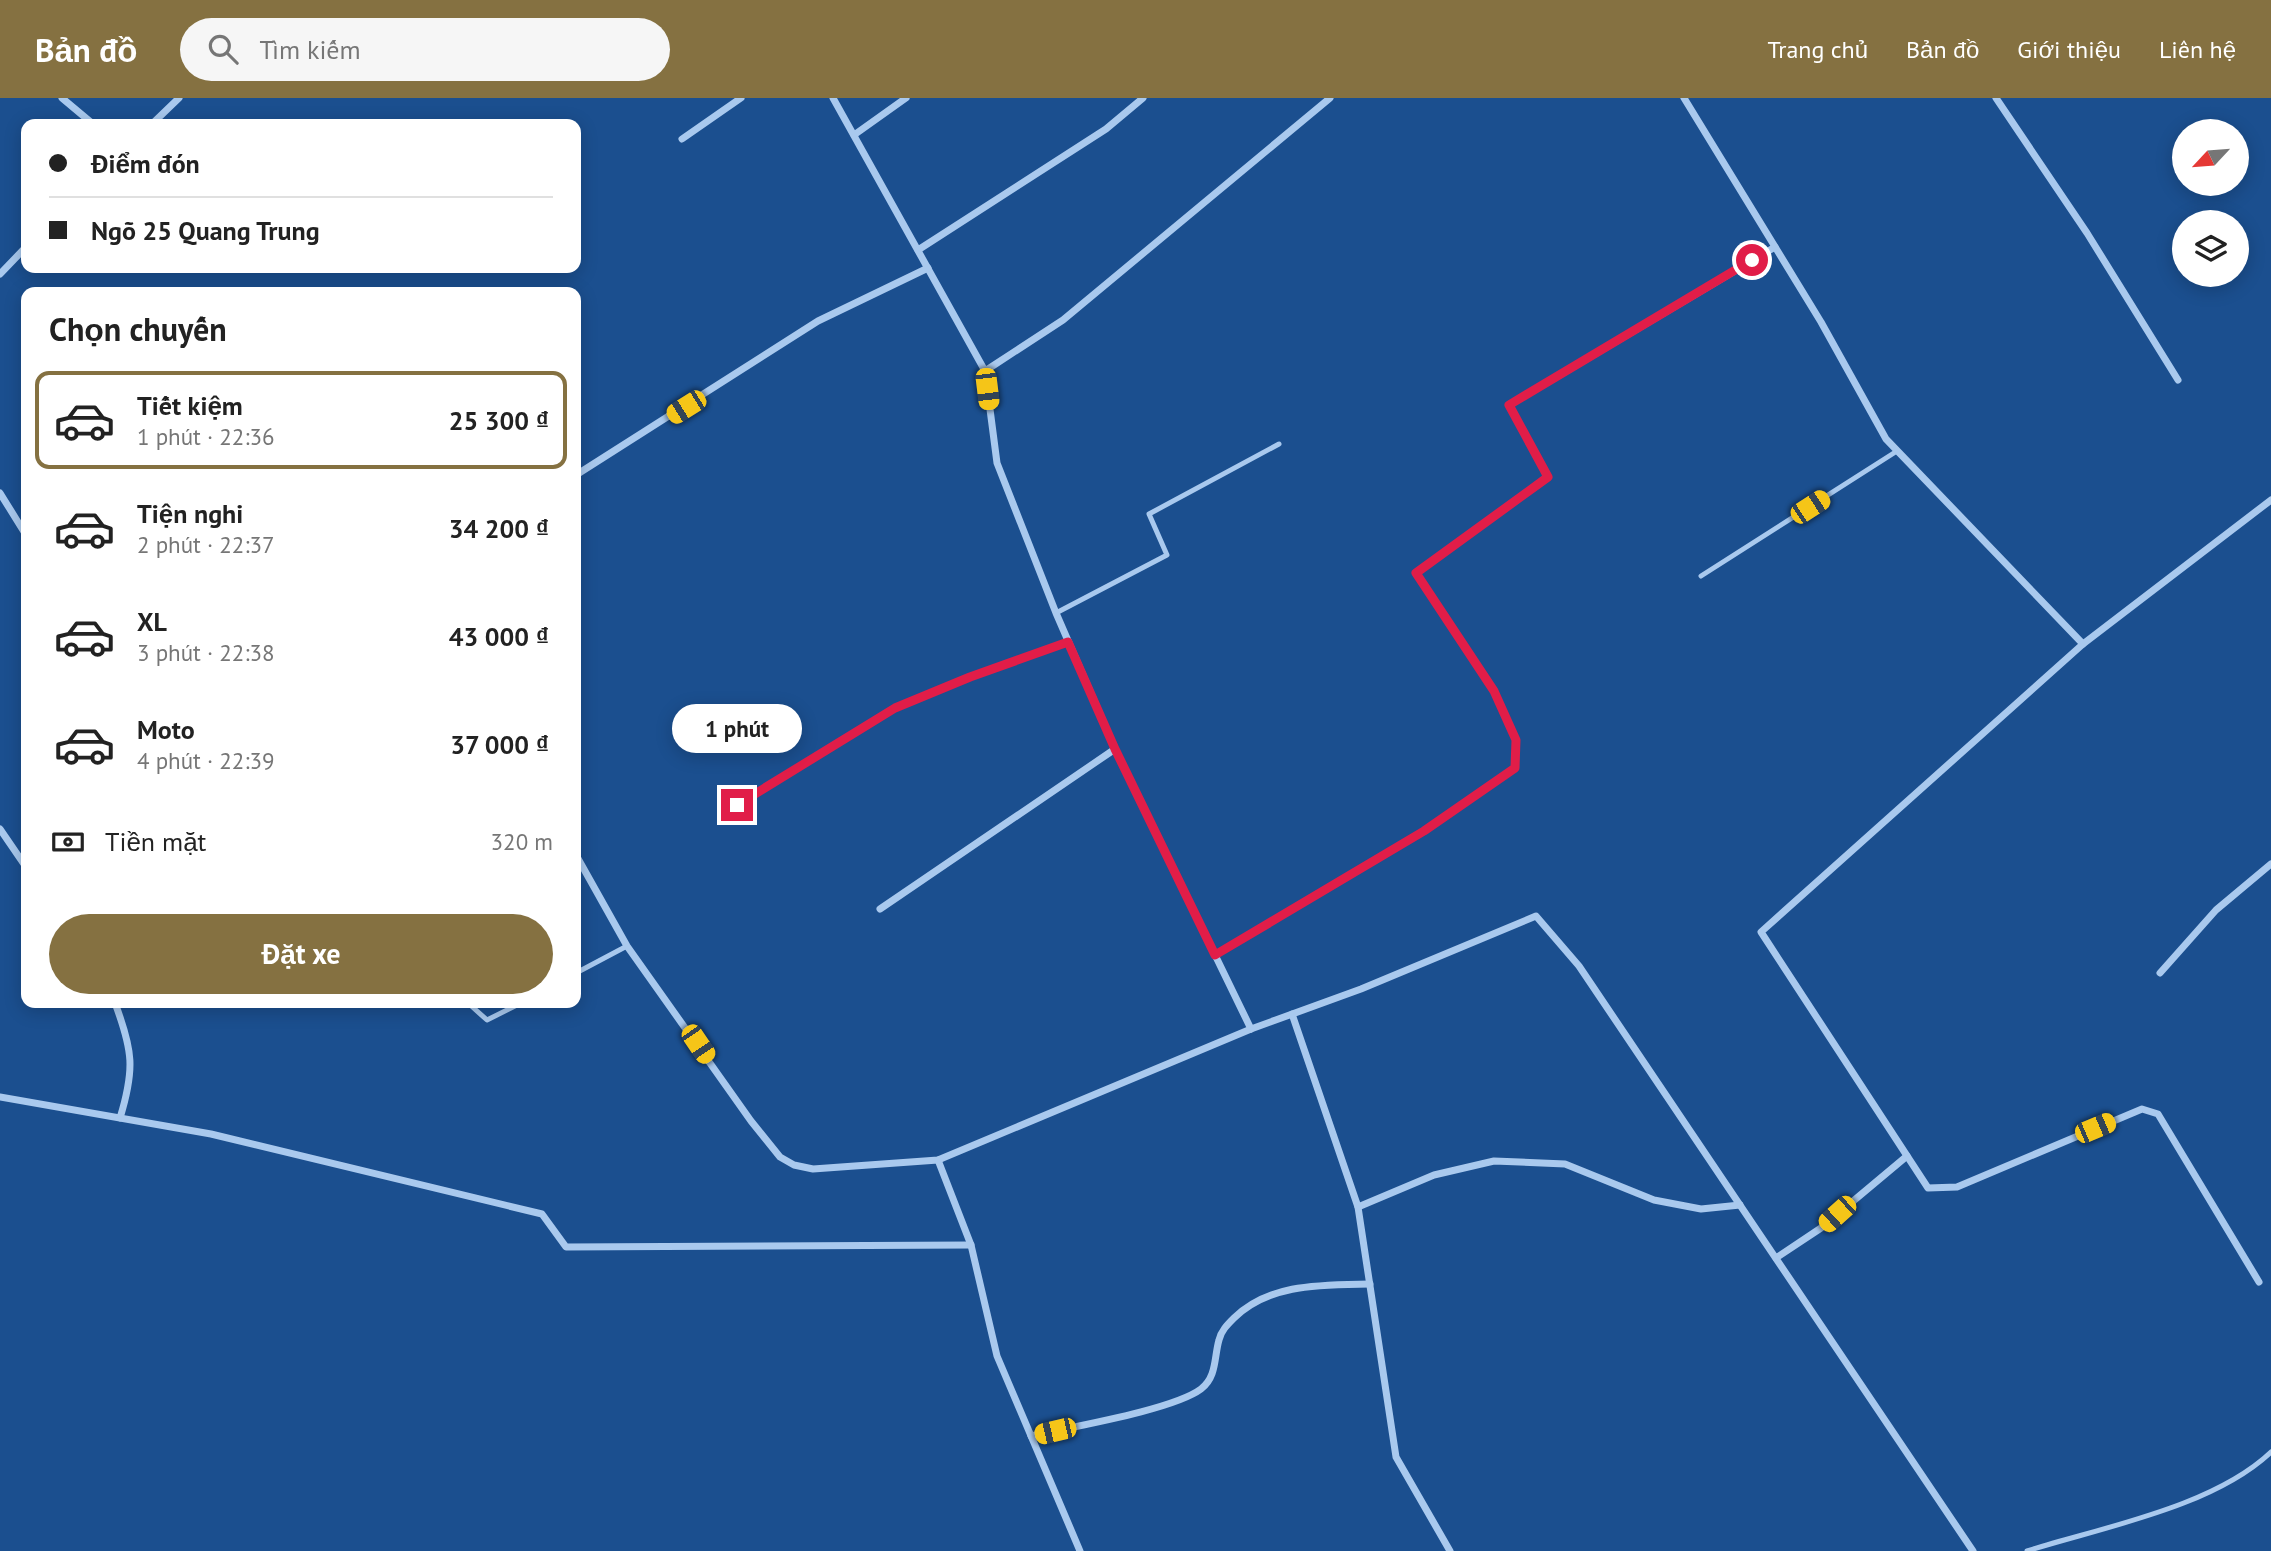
<!DOCTYPE html>
<html lang="vi">
<head>
<meta charset="utf-8">
<style>
  :root { --surface:#fff; --page:#f6f6f6; --text:#222; --muted:#767676; --line:#e0e0e0; --accent:#857141 }
  body { margin:0; font-family:"PT Sans",sans-serif; background:var(--page); color:var(--text); height:100vh; display:flex; flex-direction:column; font-size:26px; white-space:nowrap }
  * { box-sizing:border-box; margin:0 }
  p { font-size:23px; color:var(--muted) }
  .icon { flex:none; width:38px; height:38px; fill:none; stroke:currentColor; stroke-width:2; stroke-linecap:round; stroke-linejoin:round }
  .map { position:relative; flex:1; overflow:hidden }
  .details { position:absolute; left:21px; top:189px; width:560px; height:721px; display:flex; flex-direction:column; background:var(--surface); border-radius:14px; box-shadow:0 4px 18px #0003 }
  .details>* { flex:none }
  .guide { position:absolute; left:21px; top:21px; width:560px; height:154px; border-radius:14px; box-shadow:0 4px 18px #0003; display:grid; align-content:center; height:154px; padding:0 28px; background:var(--surface) }
  .needle { width:46px; rotate:244deg }
  .fabs { position:absolute; left:2172px; top:21px; display:grid; gap:14px }
  .fabs a { display:grid; place-items:center; width:77px; height:77px; border-radius:50%; background:var(--surface); box-shadow:0 4px 18px #0003; font-size:35px }
  .end { position:absolute; width:32px; height:32px; margin:-16px; border:9px solid #e11d48; background:#fff; box-shadow:0 0 0 4px #fff }
  .from { border-radius:50% }
  .bubble { position:absolute; height:49px; border-radius:24px; background:var(--surface); box-shadow:0 4px 18px #0003; font-size:23px; font-weight:700; line-height:49px; text-align:center }
  .car { position:absolute; width:21px; height:42px; margin:-21px -10px; border-radius:9px; box-shadow:0 0 5px 2px #0007; background:linear-gradient(#f5c518 24%,#345 0 40%,#f5c518 0 76%,#345 0 86%,#f5c518 0) }
  .guide b { display:flex; align-items:center; gap:24px; height:66px; font-size:26px }
  .guide b+b { border-top:2px solid var(--line) }
  .guide i { width:18px; height:18px; background:var(--text) }
  ul { padding:0; list-style:none }
  li { display:flex; align-items:center; gap:21px; height:98px; margin:0 14px 10px; padding:0 14px; border:4px solid transparent; border-radius:14px }
  li div { flex:1 }
  li b { display:block; font-size:26px }
  li em { font-style:normal; font-weight:700 }
  li.on { border-color:var(--accent) }
  li>.icon { width:63px; height:63px; stroke-width:1.5 }
  h2 { padding:0 28px; font-size:32px; line-height:84px }
  .pay { display:flex; align-items:center; gap:18px; height:77px; padding:0 28px; font-size:26px }
  .pay p { margin-inline-start:auto }
  .action { display:flex; gap:14px; margin-top:auto; padding:14px 28px }
  .action a { flex:1; height:80px; border-radius:42px; background:var(--accent); color:#fff; font-size:28px; font-weight:700; line-height:80px; text-align:center }
  header { display:flex; align-items:center; gap:42px; box-sizing:border-box; height:98px; padding:0 35px; background:var(--accent); color:#fff }
  header strong { font-size:33px }
  nav { display:flex; gap:38px; margin-inline-start:auto; font-size:24px }
  .search { width:490px; height:63px; background:var(--page); display:flex; align-items:center; gap:18px; box-sizing:border-box; padding:0 24px; border-radius:38px; color:var(--muted); font-size:26px }
  .map>svg:first-child { display:block }
  .lines { fill:none; stroke-linecap:round; stroke-linejoin:round }
  .lane { stroke:#a9c9ee; stroke-width:5 }
  .street { stroke:#a9c9ee; stroke-width:7 }
  .route { stroke:#e11d48; stroke-width:9 }
</style>
</head>
<body>
<header>
<strong>Bản đồ</strong>
<div class="search"><svg class="icon" aria-label="search" viewBox="0 0 24 24"><circle cx="10" cy="10" r="6"/><path d="M15 15l6 6"/></svg>Tìm kiếm</div>
<nav><a>Trang chủ</a><a>Bản đồ</a><a>Giới thiệu</a><a>Liên hệ</a></nav>
</header>
<div class="map">
<svg width="2271" height="1453" viewBox="0 0 2271 1453">
  <rect width="100%" height="100%" fill="#1b4f8f"/>
  <g class="lines">
    <g class="lane">
      <path d="M1701,478L1897,353"/>
      <path d="M1056,515L1167,457L1149,416L1279,346"/>
      <path d="M576,875L627,848"/>
      <path d="M468,905L487,922L521,905"/>
      <path d="M2027,1453C2103,1429 2213,1409 2271,1354"/>
    </g>
    <g class="street">
      <path d="M62,0L93,26"/>
      <path d="M833,0L985,273L997,365L1056,515L1115,651L1251,931"/>
      <path d="M1684,0L1821,224L1886,341L2083,546"/>
      <path d="M1996,0L2087,135L2178,282"/>
      <path d="M152,26L179,0"/>
      <path d="M854,37L906,0"/>
      <path d="M682,41L741,0"/>
      <path d="M918,152L1106,31L1143,0"/>
      <path d="M0,176L26,149"/>
      <path d="M985,273L1063,222L1330,0"/>
      <path d="M576,377L818,223L928,170"/>
      <path d="M0,395L26,437"/>
      <path d="M737,707L895,610L970,579L1068,544"/>
      <path d="M0,731L26,769"/>
      <path d="M576,757L627,848L751,1023L780,1059L794,1067L813,1071L938,1062L1251,931L1361,891L1536,818L1579,868L1973,1453"/>
      <path d="M880,811L1115,651"/>
      <path d="M1215,857L1424,733L1515,670L1516,642L1494,593L1416,475L1548,379L1509,307L1775,149"/>
      <path d="M2160,875L2216,812L2271,766"/>
      <path d="M115,905C133,953 135,971 120,1020"/>
      <path d="M1292,916L1358,1109L1396,1359L1450,1453"/>
      <path d="M0,999L211,1036L542,1116L566,1149L971,1147"/>
      <path d="M938,1062L971,1147L997,1258L1080,1453"/>
      <path d="M1358,1109L1434,1077L1494,1063L1565,1066L1654,1102L1701,1111L1740,1107"/>
      <path d="M1776,1160L1821,1130L1907,1058"/>
      <path d="M2259,1184L2158,1016L2142,1011L1957,1089L1928,1090L1761,834L2083,546L2271,402"/>
      <path d="M1031,1338C1070,1329 1173,1312 1201,1291C1217,1279 1214,1259 1219,1242C1221,1233 1227,1227 1234,1220C1270,1185 1322,1187 1370,1186"/>
    </g>
  </g>
  <g class="lines">
    <path class="route" d="M737,707L895,610L970,579L1068,544L1115,651L1215,857L1424,733L1515,670L1516,642L1494,593L1416,475L1548,379L1509,307L1752,162"/>
  </g>
</svg>
<div class="fabs">
<a><svg class="needle" viewBox="-14 -14 28 28"><path d="M0-13l5 13h-10z" fill="#e53935"/><path d="M0 13l5-13h-10z" fill="#767676"/></svg></a>
<a><svg class="icon" aria-label="layers" viewBox="0 0 24 24"><path d="M12 4l9 5-9 5-9-5zM3 14l9 5 9-5"/></svg></a>
</div>
<i class="end from" style="left:1752px;top:162px"></i>
<i class="end" style="left:737px;top:707px"></i>
<div class="bubble" style="left:672px;top:606px;width:130px">1 phút</div>
<i class="car" style="left:987px;top:291px;rotate:173deg"></i>
<i class="car" style="left:686px;top:309px;rotate:238deg"></i>
<i class="car" style="left:1810px;top:409px;rotate:57deg"></i>
<i class="car" style="left:698px;top:946px;rotate:146deg"></i>
<i class="car" style="left:2095px;top:1030px;rotate:67deg"></i>
<i class="car" style="left:1837px;top:1116px;rotate:228deg"></i>
<i class="car" style="left:1055px;top:1333px;rotate:257deg"></i>
<div class="guide">
<b><i class="from"></i>Điểm đón</b>
<b><i></i>Ngõ 25 Quang Trung</b>
</div>
<section class="details">
<h2>Chọn chuyến</h2>
<ul>
<li class="on"><svg class="icon" aria-label="car" viewBox="0 0 24 24"><path d="M5 17H2v-5l4-1 3-4h7l3 4 3 1v5h-3M9 17h6M6 11h13"/><circle cx="7" cy="17" r="2"/><circle cx="17" cy="17" r="2"/></svg><div><b>Tiết kiệm</b><p>1 phút · 22:36</p></div><em>25 300 ₫</em></li>
<li><svg class="icon" aria-label="car" viewBox="0 0 24 24"><path d="M5 17H2v-5l4-1 3-4h7l3 4 3 1v5h-3M9 17h6M6 11h13"/><circle cx="7" cy="17" r="2"/><circle cx="17" cy="17" r="2"/></svg><div><b>Tiện nghi</b><p>2 phút · 22:37</p></div><em>34 200 ₫</em></li>
<li><svg class="icon" aria-label="car" viewBox="0 0 24 24"><path d="M5 17H2v-5l4-1 3-4h7l3 4 3 1v5h-3M9 17h6M6 11h13"/><circle cx="7" cy="17" r="2"/><circle cx="17" cy="17" r="2"/></svg><div><b>XL</b><p>3 phút · 22:38</p></div><em>43 000 ₫</em></li>
<li><svg class="icon" aria-label="car" viewBox="0 0 24 24"><path d="M5 17H2v-5l4-1 3-4h7l3 4 3 1v5h-3M9 17h6M6 11h13"/><circle cx="7" cy="17" r="2"/><circle cx="17" cy="17" r="2"/></svg><div><b>Moto</b><p>4 phút · 22:39</p></div><em>37 000 ₫</em></li>
</ul>
<div class="pay"><svg class="icon" aria-label="cash" viewBox="0 0 24 24"><path d="M3 7h18v10H3z"/><circle cx="12" cy="12" r="2"/></svg>Tiền mặt<p>320 m</p></div>
<div class="action"><a>Đặt xe</a></div>
</section>
</div>
</body>
</html>
